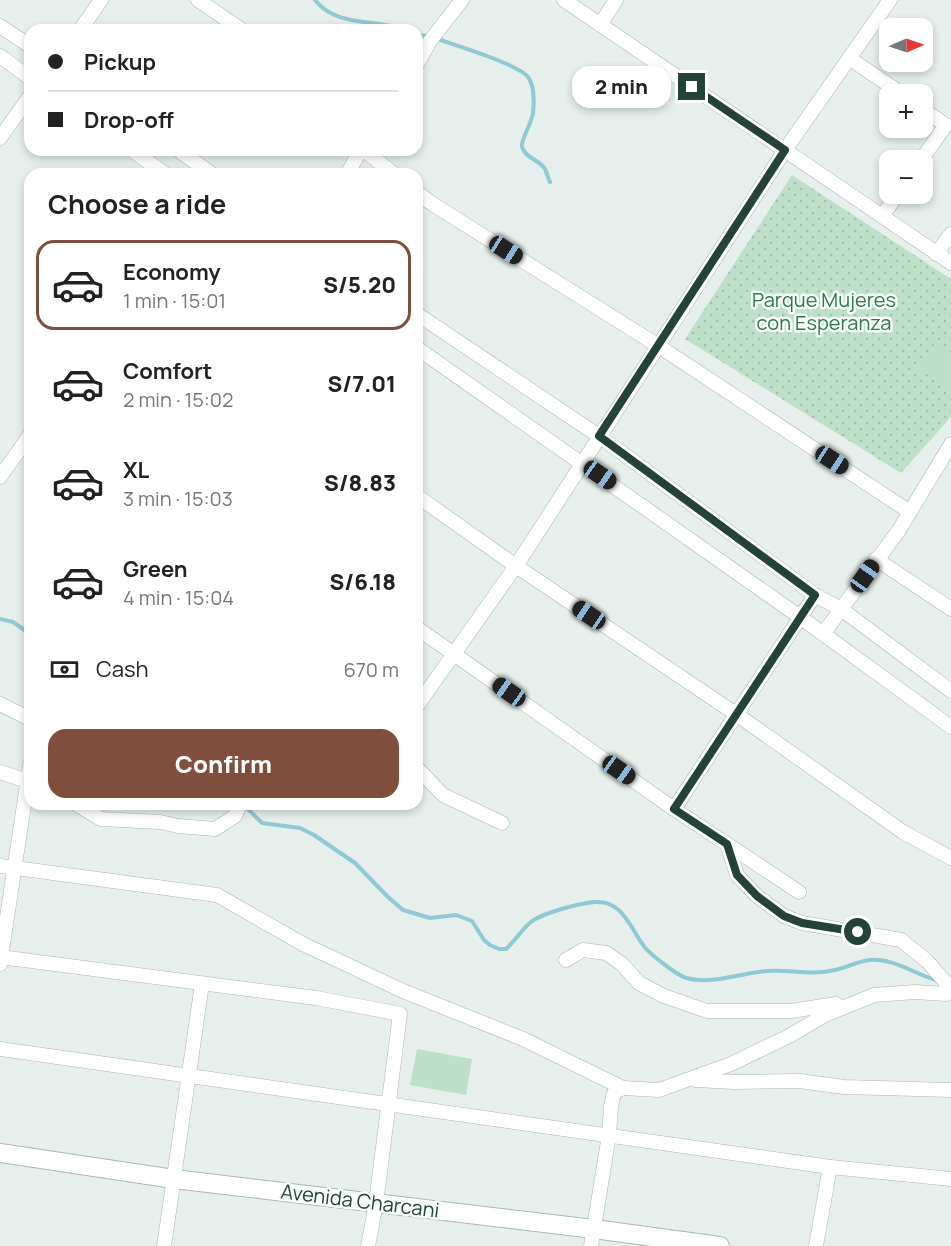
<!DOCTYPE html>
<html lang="en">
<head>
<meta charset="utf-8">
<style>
  :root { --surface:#fff; --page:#f6f6f6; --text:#222; --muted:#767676; --line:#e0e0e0; --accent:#804e3d }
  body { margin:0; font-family:Manrope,sans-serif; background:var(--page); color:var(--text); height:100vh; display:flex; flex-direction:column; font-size:22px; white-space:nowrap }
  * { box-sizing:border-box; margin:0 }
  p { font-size:20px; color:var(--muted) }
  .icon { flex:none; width:33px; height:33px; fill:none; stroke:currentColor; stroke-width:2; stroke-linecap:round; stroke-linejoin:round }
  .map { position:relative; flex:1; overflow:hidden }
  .side { position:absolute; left:24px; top:168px; width:399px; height:642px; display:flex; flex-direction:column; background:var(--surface); border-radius:18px; box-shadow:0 3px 9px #0003 }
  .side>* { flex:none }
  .top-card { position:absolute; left:24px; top:24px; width:399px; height:132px; border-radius:18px; box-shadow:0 3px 9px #0003; display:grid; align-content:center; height:132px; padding:0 24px; background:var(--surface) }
  .needle { width:39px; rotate:88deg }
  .tools { position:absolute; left:879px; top:18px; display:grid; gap:12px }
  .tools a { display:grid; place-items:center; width:54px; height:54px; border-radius:12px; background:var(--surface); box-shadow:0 3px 9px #0003; font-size:30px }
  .end { position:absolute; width:27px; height:27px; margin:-14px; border:8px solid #24423a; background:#fff; box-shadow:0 0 0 3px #fff }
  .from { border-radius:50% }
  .bubble { position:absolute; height:42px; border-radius:18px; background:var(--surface); box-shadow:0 3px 9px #0003; font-size:20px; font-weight:800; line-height:42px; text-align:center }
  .car { position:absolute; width:18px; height:36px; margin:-18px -9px; border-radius:8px; box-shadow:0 0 4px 2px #0007; background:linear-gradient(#222 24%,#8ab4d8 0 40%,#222 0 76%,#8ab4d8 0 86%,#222 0) }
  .top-card b { display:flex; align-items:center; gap:21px; height:57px; font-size:22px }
  .top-card b+b { border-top:2px solid var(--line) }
  .top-card i { width:15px; height:15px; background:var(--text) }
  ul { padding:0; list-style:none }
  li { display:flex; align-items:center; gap:18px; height:90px; margin:0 12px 9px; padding:0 12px; border:3px solid transparent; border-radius:18px }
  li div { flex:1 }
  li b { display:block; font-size:22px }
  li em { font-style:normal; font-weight:800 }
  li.on { border-color:var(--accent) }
  li>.icon { width:54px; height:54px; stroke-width:1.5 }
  h2 { padding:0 24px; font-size:27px; line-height:72px }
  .pay { display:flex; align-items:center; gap:15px; height:66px; padding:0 24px; font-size:22px }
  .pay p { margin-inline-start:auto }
  .primary-button { display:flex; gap:12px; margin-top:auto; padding:12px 24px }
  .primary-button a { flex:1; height:69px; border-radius:18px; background:var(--accent); color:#fff; font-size:24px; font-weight:800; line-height:69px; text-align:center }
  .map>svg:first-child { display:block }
  .green { fill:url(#green-dots) }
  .pitch { fill:#bfe0c8 }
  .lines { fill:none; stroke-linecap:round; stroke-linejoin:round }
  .stream { stroke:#8ec9d4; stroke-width:4 }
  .street-casing { stroke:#a8b8b2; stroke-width:15 }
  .secondary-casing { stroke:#a4bbb3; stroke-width:20 }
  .street { stroke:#fff; stroke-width:14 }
  .secondary { stroke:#fff; stroke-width:18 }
  .route { stroke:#24423a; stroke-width:8 }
  .labels { text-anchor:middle; stroke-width:5; stroke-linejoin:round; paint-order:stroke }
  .park-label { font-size:20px; fill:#2d7a4b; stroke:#f7fbf9 }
  .street-label { font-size:20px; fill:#24423a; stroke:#f7fbf9 }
</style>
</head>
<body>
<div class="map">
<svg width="951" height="1246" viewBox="0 0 951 1246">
  <defs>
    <pattern id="green-dots" width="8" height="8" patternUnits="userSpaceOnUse" patternTransform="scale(1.5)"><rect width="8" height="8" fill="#bfe0c8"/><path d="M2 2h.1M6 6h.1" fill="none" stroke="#a4c1ad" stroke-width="1.8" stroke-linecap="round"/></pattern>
  </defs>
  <rect width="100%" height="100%" fill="#e6efeb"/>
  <path class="green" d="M792,175L951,279V417L901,473L685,339Z"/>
  <g class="pitch">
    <path d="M936,342L951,352V390L919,369Z"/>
    <path d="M417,1049L472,1059L466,1095L410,1085Z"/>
  </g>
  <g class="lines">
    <g class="stream">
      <path d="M315,0C337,28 375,18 404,30"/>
      <path d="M417,35L428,36"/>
      <path d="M435,38C454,45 518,64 528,77C535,86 534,103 533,113C532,123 520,141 522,147C525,158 540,160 545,169C547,173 548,178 550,182"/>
      <path d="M0,619L13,622L30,634"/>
      <path d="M244,805L262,823L300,828L314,835L355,863L388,897L403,910L430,918L456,915L472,921L484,940L490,945L499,949H506C515,941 522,929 531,922C542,913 580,903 595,902C622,900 630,927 643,945C648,953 677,975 686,978C712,985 740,973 767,971C789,969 812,976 835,970C846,968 858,961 870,960C894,958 916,975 939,981"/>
    </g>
    <g class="street-casing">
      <g id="street">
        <path d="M198,0L242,30"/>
        <path d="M564,0L951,263"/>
        <path d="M600,25L616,0"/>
        <path d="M0,26L30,46"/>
        <path d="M80,30L101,0"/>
        <path d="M0,56L30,78"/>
        <path d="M849,58L902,94"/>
        <path d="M417,64L430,41L462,0"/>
        <path d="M0,138L30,96"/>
        <path d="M132,150L165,174"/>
        <path d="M178,150L212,174"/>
        <path d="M364,150L394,174"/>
        <path d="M921,160L946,125L922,109"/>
        <path d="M347,174L361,150"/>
        <path d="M417,192L431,203L657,345L910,512"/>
        <path d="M882,216L898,194"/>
        <path d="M936,254L951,234"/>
        <path d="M417,314L599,436L815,595L841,609L951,691"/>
        <path d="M417,348L800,617L951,727"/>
        <path d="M0,477L30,435"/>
        <path d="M417,496L516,566L736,714L903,832L951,858"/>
        <path d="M876,559L951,609"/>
        <path d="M417,628L674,809L799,892"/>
        <path d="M823,634L899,530L951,444"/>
        <path d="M0,704L30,719"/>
        <path d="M417,706L516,566L785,150L890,0"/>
        <path d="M417,768L443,795L502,823"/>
        <path d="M0,772L30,782"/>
        <path d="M76,804L101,819L160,822L178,826L215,829L235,816L240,804"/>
        <path d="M674,809L815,595"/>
        <path d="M727,844L737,875L757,896L784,916L802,923L901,940L927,961L947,984L951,985"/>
        <path d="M0,866L217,895L303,944L403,991L523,1039L623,1088L659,1090L731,1064L789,1036L825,1015L874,995L915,992L946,994L951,992"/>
        <path d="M0,957L316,998L400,1014L376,1203L368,1246"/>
        <path d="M566,960L583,950L606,953L622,964L639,983L664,996L707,1011H791L836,1004"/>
        <path d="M0,964L30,765"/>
        <path d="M0,1049L830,1167L951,1179"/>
        <path d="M696,1080L734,1082L799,1081L844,1087L951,1090"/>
        <path d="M164,1246L202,984"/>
        <path d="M591,1246L609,1135L611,1106L614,1093L623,1088"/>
        <path d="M816,1246L830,1167"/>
      </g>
    </g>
    <g class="secondary-casing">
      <path id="secondary" d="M0,1153L174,1179L594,1229L720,1246"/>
    </g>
    <use href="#street" class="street"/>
    <use href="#secondary" class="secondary"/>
  </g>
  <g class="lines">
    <path class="route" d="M692,87L785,150L599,436L815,595L674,809L727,844L737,875L757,896L784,916L802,923L858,932"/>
  </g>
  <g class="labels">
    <g class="park-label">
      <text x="824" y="307">Parque Mujeres<tspan x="824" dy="23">con Esperanza</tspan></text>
    </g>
    <g class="street-label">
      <text transform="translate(360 1201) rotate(7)" y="7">Avenida Charcani</text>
    </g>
  </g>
</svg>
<div class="tools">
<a><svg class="needle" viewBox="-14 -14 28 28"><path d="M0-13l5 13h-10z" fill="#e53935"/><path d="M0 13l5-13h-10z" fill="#767676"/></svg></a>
<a>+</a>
<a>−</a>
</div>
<i class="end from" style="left:858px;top:932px"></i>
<i class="end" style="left:692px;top:87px"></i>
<div class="bubble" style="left:572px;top:66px;width:99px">2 min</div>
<i class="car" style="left:506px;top:250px;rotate:122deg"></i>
<i class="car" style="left:832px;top:460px;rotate:123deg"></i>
<i class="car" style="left:600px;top:475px;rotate:125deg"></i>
<i class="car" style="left:865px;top:576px;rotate:35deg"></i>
<i class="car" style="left:589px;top:615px;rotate:304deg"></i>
<i class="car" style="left:509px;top:692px;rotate:305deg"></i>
<i class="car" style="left:619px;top:770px;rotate:125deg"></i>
<div class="top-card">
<b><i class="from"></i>Pickup</b>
<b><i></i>Drop-off</b>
</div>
<section class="side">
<h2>Choose a ride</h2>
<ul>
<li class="on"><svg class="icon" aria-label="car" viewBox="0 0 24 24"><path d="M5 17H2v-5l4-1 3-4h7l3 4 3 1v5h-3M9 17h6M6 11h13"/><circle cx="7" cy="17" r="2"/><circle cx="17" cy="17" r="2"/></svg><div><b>Economy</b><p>1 min · 15:01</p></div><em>S/5.20</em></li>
<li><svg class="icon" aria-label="car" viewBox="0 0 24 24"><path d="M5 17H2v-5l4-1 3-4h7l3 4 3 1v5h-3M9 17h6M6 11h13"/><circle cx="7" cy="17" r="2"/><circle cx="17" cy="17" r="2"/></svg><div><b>Comfort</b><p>2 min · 15:02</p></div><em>S/7.01</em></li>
<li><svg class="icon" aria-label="car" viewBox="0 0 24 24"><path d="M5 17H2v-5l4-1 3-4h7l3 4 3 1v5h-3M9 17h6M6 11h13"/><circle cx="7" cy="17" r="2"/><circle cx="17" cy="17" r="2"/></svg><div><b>XL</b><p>3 min · 15:03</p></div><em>S/8.83</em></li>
<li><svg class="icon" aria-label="car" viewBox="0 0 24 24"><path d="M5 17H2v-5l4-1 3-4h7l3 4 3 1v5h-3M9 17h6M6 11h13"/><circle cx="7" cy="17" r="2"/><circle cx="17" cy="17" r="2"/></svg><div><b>Green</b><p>4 min · 15:04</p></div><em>S/6.18</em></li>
</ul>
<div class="pay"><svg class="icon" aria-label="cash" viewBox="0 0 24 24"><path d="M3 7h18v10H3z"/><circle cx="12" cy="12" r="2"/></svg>Cash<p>670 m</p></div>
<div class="primary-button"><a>Confirm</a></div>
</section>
</div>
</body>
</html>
